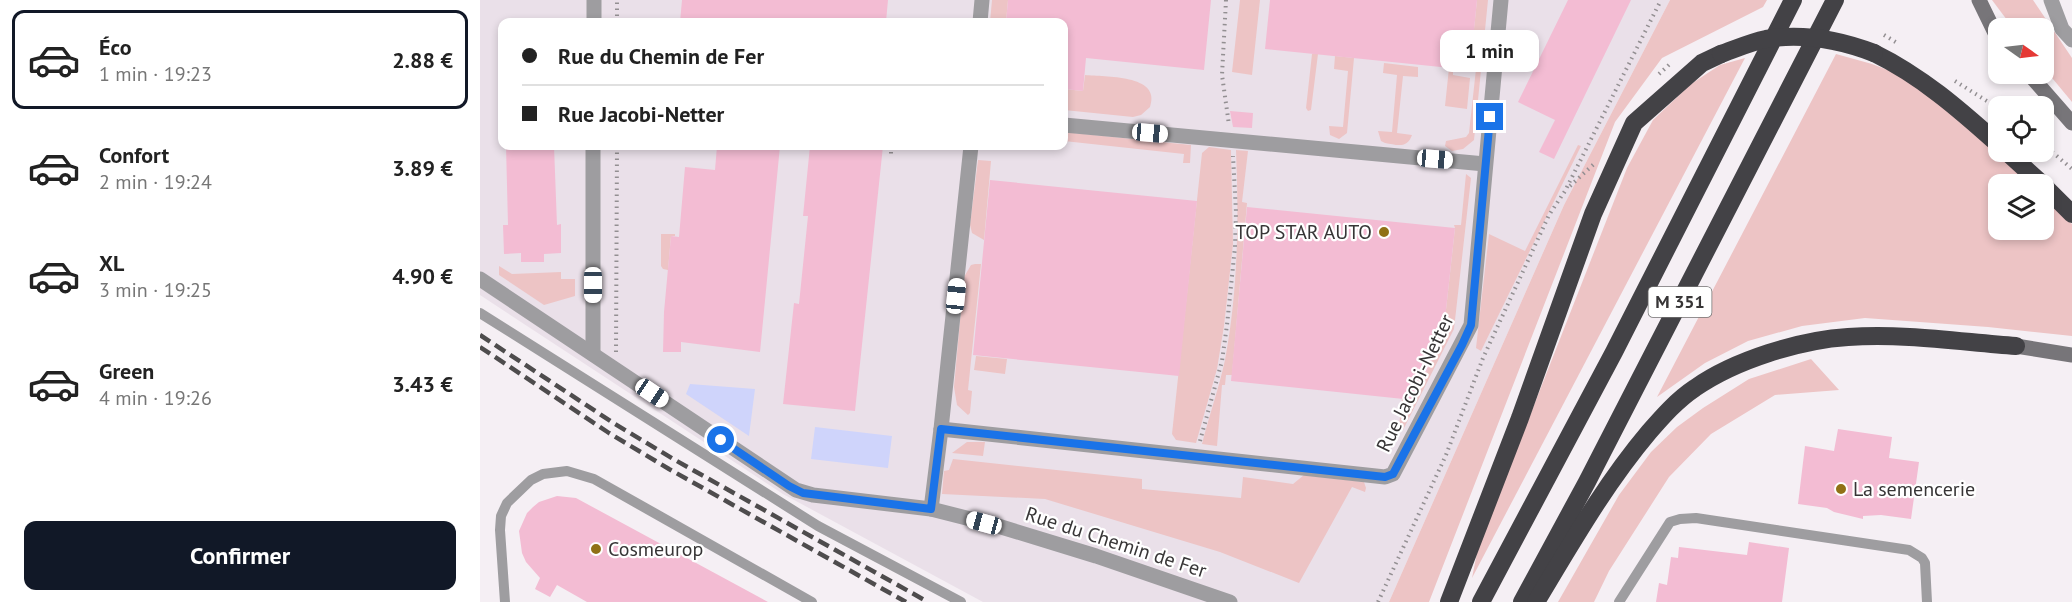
<!DOCTYPE html>
<html lang="fr">
<head>
<meta charset="utf-8">
<style>
  :root { --surface:#fff; --page:#f6f6f6; --text:#222; --muted:#767676; --line:#e0e0e0; --accent:#111827 }
  body { margin:0; font-family:"PT Sans",sans-serif; background:var(--page); color:var(--text); height:100vh; display:flex; flex-direction:column; font-size:22px; white-space:nowrap }
  * { box-sizing:border-box; margin:0 }
  p { font-size:20px; color:var(--muted) }
  .icon { flex:none; width:33px; height:33px; fill:none; stroke:currentColor; stroke-width:2; stroke-linecap:round; stroke-linejoin:round }
  .map { position:relative; flex:1; overflow:hidden }
  .drawer { display:flex; flex-direction:column; background:var(--surface); width:480px }
  .drawer>* { flex:none }
  .hud { position:absolute; left:18px; top:18px; width:570px; height:132px; border-radius:12px; box-shadow:0 3px 9px #0003; display:grid; align-content:center; height:132px; padding:0 24px; background:var(--surface) }
  .needle { width:39px; rotate:104deg }
  .buttons { position:absolute; left:1508px; top:18px; display:grid; gap:12px }
  .buttons a { display:grid; place-items:center; width:66px; height:66px; border-radius:12px; background:var(--surface); box-shadow:0 3px 9px #0003; font-size:30px }
  .end { position:absolute; width:27px; height:27px; margin:-14px; border:8px solid #1a73e8; background:#fff; box-shadow:0 0 0 3px #fff }
  .from { border-radius:50% }
  .bubble { position:absolute; height:42px; border-radius:12px; background:var(--surface); box-shadow:0 3px 9px #0003; font-size:20px; font-weight:700; line-height:42px; text-align:center }
  .car { position:absolute; width:18px; height:36px; margin:-18px -9px; border-radius:8px; box-shadow:0 0 4px 2px #0007; background:linear-gradient(#fff 24%,#345 0 40%,#fff 0 76%,#345 0 86%,#fff 0) }
  .hud b { display:flex; align-items:center; gap:21px; height:57px; font-size:22px }
  .hud b+b { border-top:2px solid var(--line) }
  .hud i { width:15px; height:15px; background:var(--text) }
  ul { padding:10px 0 0; list-style:none }
  li { display:flex; align-items:center; gap:18px; height:99px; margin:0 12px 9px; padding:0 12px; border:3px solid transparent; border-radius:12px }
  li div { flex:1 }
  li b { display:block; font-size:22px }
  li em { font-style:normal; font-weight:700 }
  li.current { border-color:var(--accent) }
  li>.icon { width:54px; height:54px; stroke-width:1.5 }
  .button { display:flex; gap:12px; margin-top:auto; padding:12px 24px }
  .button a { flex:1; height:69px; border-radius:12px; background:var(--accent); color:#fff; font-size:24px; font-weight:700; line-height:69px; text-align:center }
  main { display:flex; flex:1; min-height:0 }
  .map>svg:first-child { display:block }
  .built { fill:#eae0e9; fill-rule:evenodd }
  .green { fill:#edc4c5 }
  .water { fill:#cfd4fb }
  .building { fill:#f3bcd3 }
  .lines { fill:none; stroke-linecap:round; stroke-linejoin:round }
  .path { stroke:#938f92; stroke-width:4; stroke-dasharray:1.5 4.5; stroke-linecap:butt }
  .lane { stroke:#9e9da0; stroke-width:10 }
  .street { stroke:#9e9da0; stroke-width:15 }
  .secondary { stroke:#777579; stroke-width:15 }
  .highway { stroke:#434246; stroke-width:18 }
  .rail { stroke:#4e4c4d; stroke-width:4.5; stroke-dasharray:12 6; stroke-linecap:butt }
  .highway-bridge { stroke:#434246; stroke-width:18 }
  .route { stroke:#1a73e8; stroke-width:8 }
  .poi-dot { fill:#907116; stroke:#fff; stroke-width:2 }
  .labels { text-anchor:middle; stroke-width:4.5; stroke-linejoin:round; paint-order:stroke }
  .shield { fill:#fff; stroke:#737272; stroke-width:1.5 }
  .shield-label { font-size:18px; font-weight:bold; fill:#373536 }
  .poi-label { font-size:20px; fill:#373536; stroke:#fff; text-anchor:start }
  .street-label { font-size:20px; fill:#373536; stroke:#fff }
</style>
</head>
<body>
<main>
<section class="drawer">
<ul>
<li class="current"><svg class="icon" aria-label="car" viewBox="0 0 24 24"><path d="M5 17H2v-5l4-1 3-4h7l3 4 3 1v5h-3M9 17h6M6 11h13"/><circle cx="7" cy="17" r="2"/><circle cx="17" cy="17" r="2"/></svg><div><b>Éco</b><p>1 min · 19:23</p></div><em>2.88 €</em></li>
<li><svg class="icon" aria-label="car" viewBox="0 0 24 24"><path d="M5 17H2v-5l4-1 3-4h7l3 4 3 1v5h-3M9 17h6M6 11h13"/><circle cx="7" cy="17" r="2"/><circle cx="17" cy="17" r="2"/></svg><div><b>Confort</b><p>2 min · 19:24</p></div><em>3.89 €</em></li>
<li><svg class="icon" aria-label="car" viewBox="0 0 24 24"><path d="M5 17H2v-5l4-1 3-4h7l3 4 3 1v5h-3M9 17h6M6 11h13"/><circle cx="7" cy="17" r="2"/><circle cx="17" cy="17" r="2"/></svg><div><b>XL</b><p>3 min · 19:25</p></div><em>4.90 €</em></li>
<li><svg class="icon" aria-label="car" viewBox="0 0 24 24"><path d="M5 17H2v-5l4-1 3-4h7l3 4 3 1v5h-3M9 17h6M6 11h13"/><circle cx="7" cy="17" r="2"/><circle cx="17" cy="17" r="2"/></svg><div><b>Green</b><p>4 min · 19:26</p></div><em>3.43 €</em></li>
</ul>
<div class="button"><a>Confirmer</a></div>
</section>
<div class="map">
<svg width="1592" height="602" viewBox="0 0 1592 602">
  <rect width="100%" height="100%" fill="#f5eff4"/>
  <path class="built" d="M0,0H1190L1084,205L909,602H503L303,494L0,295ZM22,22H584V146H22Z"/>
  <g class="green">
    <path d="M512,0H528L526,22H510Z"/>
    <path d="M760,0H780L772,75L752,72Z"/>
    <path d="M997,0H1008L994,140L983,149L972,151L965,146L966,141L986,137L989,133L996,69L990,68Z"/>
    <path d="M1190,0H1287L1283,7L1182,58L1135,122L949,602H909L1084,205Z"/>
    <path d="M1512,0H1553L1592,58V102L1563,67V28H1533Z"/>
    <path d="M832,54H838L831,110L828,111L826,108Z"/>
    <path d="M1356,54L1392,64L1426,77L1462,102L1552,184H1518V230H1563V196L1592,224V336L1508,327L1385,318L1322,326L1268,341L1225,363L1177,397Z"/>
    <path d="M855,56L874,58L867,133L859,139L850,135L849,126L863,127L868,71L854,69Z"/>
    <path d="M1265,58L992,578L998,548L1147,168L1173,120L1211,84L1240,65Z"/>
    <path d="M904,63L938,67V77L923,76L917,133L932,135C927,149 917,145 905,143L901,141L898,131L912,132L917,75L903,73Z"/>
    <path d="M969,68L973,69V75L990,78L987,109L965,106Z"/>
    <path d="M605,75C624,77 682,74 670,107L661,115L653,117L584,110V89L603,91Z"/>
    <path d="M584,132L711,145L710,163H703L704,154L584,141Z"/>
    <path d="M1098,145L1101,146L1001,351L996,348L1009,234L1045,251Z"/>
    <path d="M729,147L751,150L753,244L744,326L737,369L716,443L696,440L692,434L722,153Z"/>
    <path d="M756,150L768,151L762,202L767,203L752,375H746L745,385H742L737,446L722,444C729,416 739,388 745,360C758,291 759,220 756,150Z"/>
    <path d="M498,160L511,161L504,240L492,233L490,225Z"/>
    <path d="M986,174L991,178L974,329L923,430L919,426L922,399L933,400L963,337L975,228L974,225H981Z"/>
    <path d="M181,234H195V236H191L188,270L183,269L181,266Z"/>
    <path d="M495,264H501L488,390L492,391L490,413L488,415L477,405L474,387L484,277L491,265Z"/>
    <path d="M19,266L32,274L81,272V279H95V296L64,305L19,275Z"/>
    <path d="M496,356L527,359L525,374L494,370Z"/>
    <path d="M1331,359L1359,390L1295,395L1231,434L1189,477L1129,571L1114,602H1078L1139,495L1171,452L1197,427L1223,408L1269,379Z"/>
    <path d="M487,442H505L503,456L472,453Z"/>
    <path d="M473,459L662,479V489L761,498L763,477L813,484L824,475L884,482L886,488L885,492L872,487L819,583L740,552L565,499L462,494L464,471L469,470Z"/>
  </g>
  <g class="water">
    <path d="M210,384L275,389L269,436L206,394Z"/>
    <path d="M335,427L412,436L408,468L331,459Z"/>
  </g>
  <g class="building">
    <path d="M202,0H408L406,22H200Z"/>
    <path d="M528,0H731L724,70L606,58L603,91L584,89V22H526Z"/>
    <path d="M790,0H997L990,70L785,49Z"/>
    <path d="M1088,0H1151L1074,159L1059,152L1075,120L1038,102Z"/>
    <path d="M750,111L773,113L772,128L753,127Z"/>
    <path d="M26,146H74L77,225L81,224V253L64,254V262H41V253L24,254L23,225H28Z"/>
    <path d="M237,146H300L280,352L201,342V352H183L184,312L191,236L199,237L205,167L235,170Z"/>
    <path d="M330,146H403L375,411L303,404L314,303L319,304L328,216H323Z"/>
    <path d="M510,180L717,201L699,376L493,355Z"/>
    <path d="M767,207L975,228L963,337L933,400L751,381Z"/>
    <path d="M1358,429L1412,437L1409,458L1439,462L1431,519L1401,515L1383,516V519L1354,512L1347,508L1318,504L1325,446L1354,451Z"/>
    <path d="M77,496L96,498L288,602H107L77,585L70,597L55,589L60,578L46,562L42,553L39,531L47,513L53,507L59,502Z"/>
    <path d="M1269,542L1309,548L1302,602H1176L1179,583L1187,585L1191,557L1198,558L1199,547L1267,555Z"/>
  </g>
  <g class="lines">
    <g class="path">
      <path d="M746,0L742,75L749,125"/>
      <path d="M137,22V0"/>
      <path d="M1404,35L1419,44"/>
      <path d="M1179,74L1191,63"/>
      <path d="M1475,81L1518,108"/>
      <path d="M1563,144L1592,169"/>
      <path d="M411,146V156"/>
      <path d="M1090,186L1115,163"/>
      <path d="M136,352L137,146"/>
      <path d="M720,441L742,361L747,325L755,247L756,212L753,156"/>
      <path d="M898,602L966,455L1003,358L1069,215L1085,191L1181,0"/>
    </g>
    <g class="lane">
      <path d="M0,313L338,526L481,602"/>
      <path d="M25,602L20,530L21,516L27,503L51,480L63,474L87,471L114,479L332,602"/>
      <path d="M1139,602L1190,522L1200,519L1216,518L1429,550L1442,558L1445,563L1447,602"/>
    </g>
    <g class="street">
      <path d="M1571,0L1582,29L1592,40"/>
      <path d="M114,22V0"/>
      <path d="M500,22L502,0"/>
      <path d="M584,125L1005,164"/>
      <path d="M0,279L316,490L333,495L451,509L518,526L616,556L750,602"/>
      <path d="M113,354V146"/>
      <path d="M461,429L905,477L913,474L991,325L1021,0"/>
      <path d="M451,509L461,429L491,146"/>
    </g>
    <g class="secondary">
      <path d="M1499,0L1518,39"/>
      <path d="M1549,74L1592,123"/>
      <path d="M1536,346L1592,355"/>
    </g>
    <g class="highway">
      <path d="M1394,53C1441,76 1479,109 1518,144"/>
      <path d="M1527,152L1562,184"/>
      <path d="M1563,185L1592,214"/>
      <path d="M969,602L1040,418L1113,214L1154,123L1222,63L1241,54"/>
      <path d="M1001,602L1134,352L1313,0"/>
      <path d="M1042,602L1107,482L1355,0"/>
      <path d="M1056,602C1091,544 1125,484 1169,432C1183,416 1197,400 1215,388C1255,360 1320,340 1368,337C1424,333 1481,342 1536,346"/>
    </g>
    <g class="rail">
      <path d="M0,335L135,424L195,460L448,602"/>
      <path d="M0,347L129,433L189,469L426,602"/>
    </g>
    <path class="highway-bridge" d="M1241,54C1255,49 1271,42 1286,39C1322,33 1360,40 1394,53"/>
  </g>
  <g class="lines">
    <path class="route" d="M241,440L309,486L323,493L451,509L461,429L905,477L913,474L982,345L991,325L1010,117"/>
  </g>
  <g class="poi-dot">
    <circle cx="904" cy="232" r="6"/>
    <circle cx="1361" cy="489" r="6"/>
    <circle cx="116" cy="549" r="6"/>
  </g>
  <g class="labels">
    <rect class="shield" x="1168.5" y="287" width="63" height="30" rx="4.5"/>
    <g class="shield-label">
      <text x="1200" y="308">M 351</text>
    </g>
    <g class="poi-label">
      <text x="892" y="239" text-anchor="end">TOP STAR AUTO</text>
      <text x="1373" y="496">La semencerie</text>
      <text x="128" y="556">Cosmeurop</text>
    </g>
    <g class="street-label">
      <text transform="translate(935 383) rotate(-64)" y="7">Rue Jacobi-Netter</text>
      <text transform="translate(636 542) rotate(18)" y="7">Rue du Chemin de Fer</text>
    </g>
  </g>
</svg>
<div class="buttons">
<a><svg class="needle" viewBox="-14 -14 28 28"><path d="M0-13l5 13h-10z" fill="#e53935"/><path d="M0 13l5-13h-10z" fill="#767676"/></svg></a>
<a><svg class="icon" aria-label="locate" viewBox="0 0 24 24"><circle cx="12" cy="12" r="6"/><path d="M12 2v4M12 18v4M2 12h4M18 12h4"/></svg></a>
<a><svg class="icon" aria-label="layers" viewBox="0 0 24 24"><path d="M12 4l9 5-9 5-9-5zM3 14l9 5 9-5"/></svg></a>
</div>
<i class="end from" style="left:241px;top:440px"></i>
<i class="end" style="left:1010px;top:117px"></i>
<div class="bubble" style="left:960px;top:30px;width:99px">1 min</div>
<i class="car" style="left:670px;top:133px;rotate:95deg"></i>
<i class="car" style="left:955px;top:159px;rotate:95deg"></i>
<i class="car" style="left:113px;top:285px;rotate:180deg"></i>
<i class="car" style="left:476px;top:296px;rotate:6deg"></i>
<i class="car" style="left:172px;top:393px;rotate:124deg"></i>
<i class="car" style="left:504px;top:523px;rotate:285deg"></i>
<div class="hud">
<b><i class="from"></i>Rue du Chemin de Fer</b>
<b><i></i>Rue Jacobi-Netter</b>
</div>
</div>
</main>
</body>
</html>
